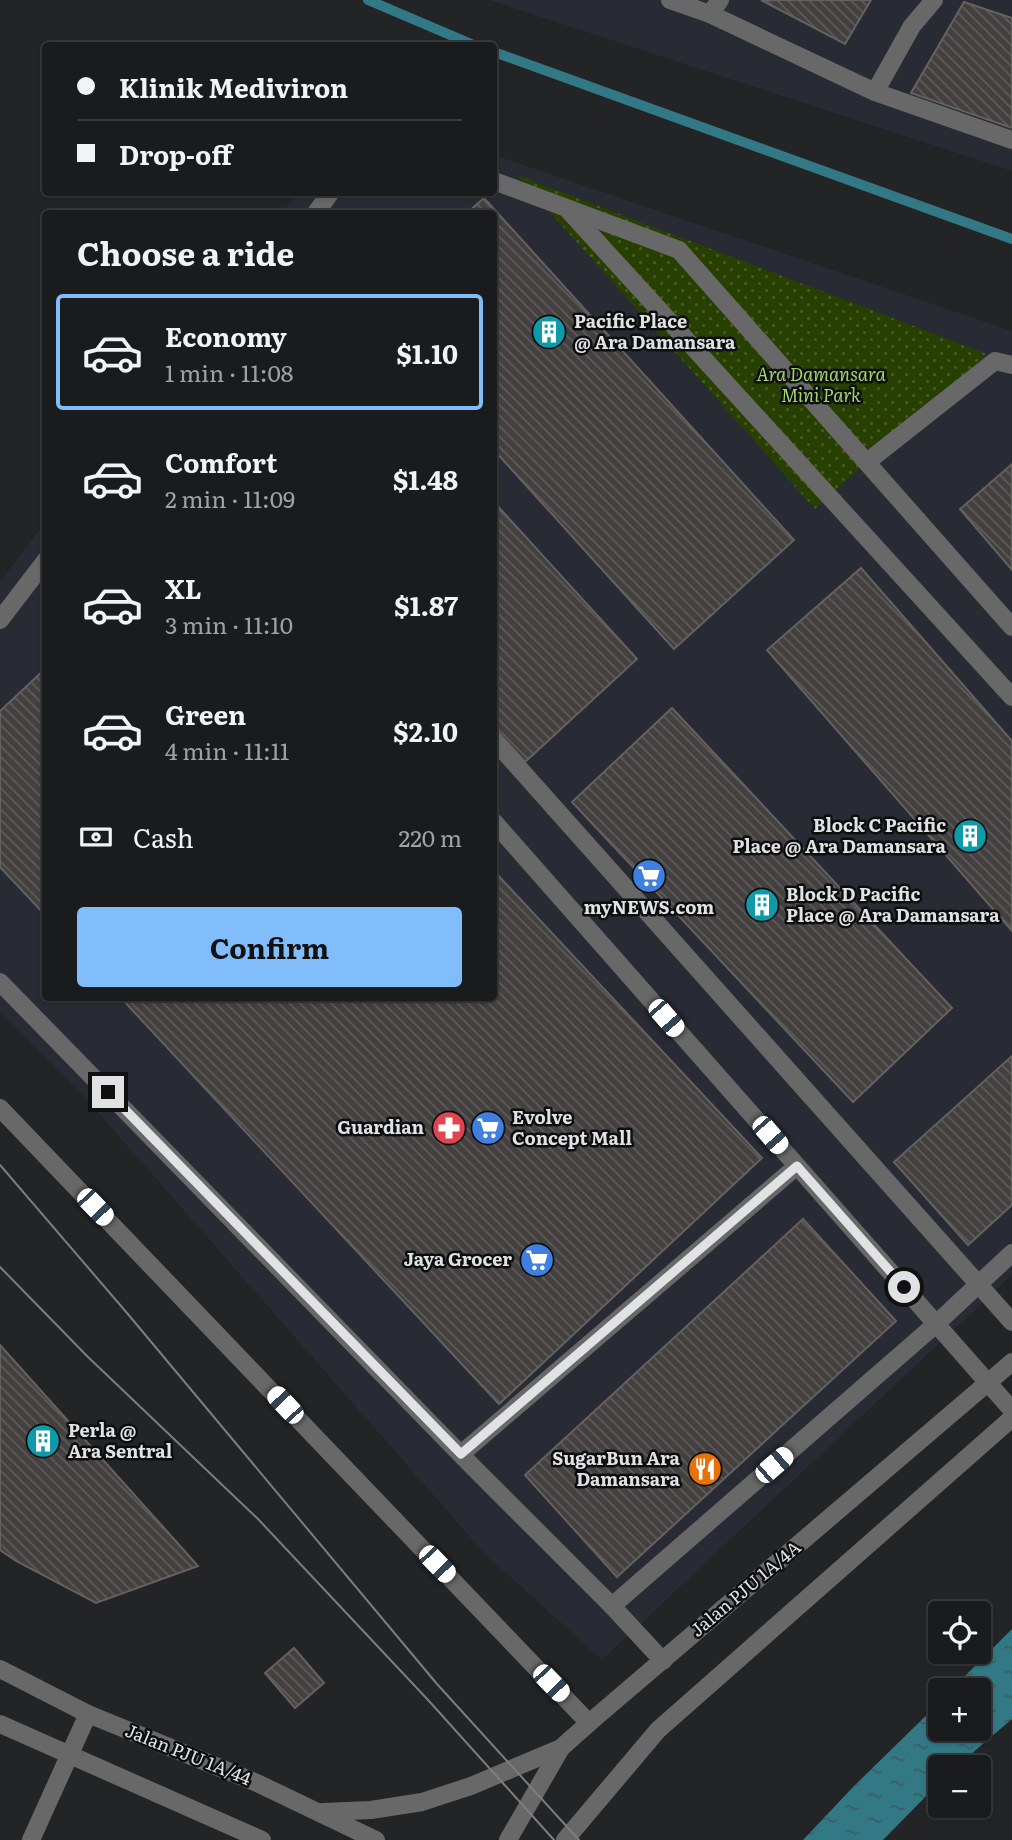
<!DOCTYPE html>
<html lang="en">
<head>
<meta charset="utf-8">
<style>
  :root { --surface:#1a1b1c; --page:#272829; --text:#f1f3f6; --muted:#9fa1a3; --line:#38393b; --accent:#80bdfa }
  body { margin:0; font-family:Literata,serif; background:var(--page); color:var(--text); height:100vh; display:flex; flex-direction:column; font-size:26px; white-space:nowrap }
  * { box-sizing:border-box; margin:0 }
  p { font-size:23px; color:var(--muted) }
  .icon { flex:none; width:38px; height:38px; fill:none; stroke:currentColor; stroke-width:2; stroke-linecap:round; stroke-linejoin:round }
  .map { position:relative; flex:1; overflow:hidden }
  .panel { position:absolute; left:42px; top:210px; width:455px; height:791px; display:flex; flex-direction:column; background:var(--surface); border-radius:7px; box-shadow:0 2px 5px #0004,0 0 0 2px var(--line) }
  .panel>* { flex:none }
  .hud { position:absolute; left:42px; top:42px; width:455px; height:154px; border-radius:7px; box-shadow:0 2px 5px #0004,0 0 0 2px var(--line); display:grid; align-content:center; height:154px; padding:0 35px; background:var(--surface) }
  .fabs { position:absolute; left:928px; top:1601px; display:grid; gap:14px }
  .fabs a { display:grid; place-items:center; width:63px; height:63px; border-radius:7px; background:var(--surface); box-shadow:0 2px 5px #0004,0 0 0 2px var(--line); font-size:35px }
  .end { position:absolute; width:32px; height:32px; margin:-16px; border:9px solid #e1e2e4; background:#111; box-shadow:0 0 0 4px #111 }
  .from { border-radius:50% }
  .car { position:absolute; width:21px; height:42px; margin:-21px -10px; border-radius:9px; box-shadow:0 0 5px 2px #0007; background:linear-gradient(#fff 24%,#345 0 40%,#fff 0 76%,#345 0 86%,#fff 0) }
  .hud b { display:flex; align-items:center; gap:24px; height:66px; font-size:26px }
  .hud b+b { border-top:2px solid var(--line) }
  .hud i { width:18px; height:18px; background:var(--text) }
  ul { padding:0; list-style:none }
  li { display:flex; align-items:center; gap:21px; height:116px; margin:0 14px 10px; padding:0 21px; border:4px solid transparent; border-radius:7px }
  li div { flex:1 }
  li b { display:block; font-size:26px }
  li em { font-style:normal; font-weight:700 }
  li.on { border-color:var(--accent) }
  li>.icon { width:63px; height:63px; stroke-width:1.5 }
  h2 { padding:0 35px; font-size:32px; line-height:84px }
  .pay { display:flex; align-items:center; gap:18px; height:77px; padding:0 35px; font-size:26px }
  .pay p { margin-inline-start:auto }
  .cta { display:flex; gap:14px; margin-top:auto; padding:14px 35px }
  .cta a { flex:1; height:80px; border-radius:7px; background:var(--accent); color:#111; font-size:28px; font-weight:700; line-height:80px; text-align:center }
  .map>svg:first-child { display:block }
  .built { fill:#282b33 }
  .park { fill:url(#park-dots) }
  .water { fill:url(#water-ripples) }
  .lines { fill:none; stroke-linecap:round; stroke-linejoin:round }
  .stream { stroke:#327885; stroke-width:10 }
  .building { fill:url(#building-back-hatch); stroke:#646160; stroke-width:2 }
  .minor { stroke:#696868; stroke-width:18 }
  .tram { stroke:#7c7d7f; stroke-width:2 }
  .route { stroke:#e1e2e4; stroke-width:9 }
  .labels { text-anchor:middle; stroke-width:5; stroke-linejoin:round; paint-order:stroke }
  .poi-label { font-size:18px; font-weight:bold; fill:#e1e2e4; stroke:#0c0d0e; text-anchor:start }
  .park-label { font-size:18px; font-style:italic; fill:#a2d566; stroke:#0c0d0e }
  .street-label { font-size:18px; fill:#e1e2e4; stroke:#0c0d0e }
</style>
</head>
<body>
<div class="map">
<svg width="1012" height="1840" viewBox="0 0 1012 1840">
  <defs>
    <pattern id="park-dots" width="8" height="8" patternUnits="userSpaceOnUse" patternTransform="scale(1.75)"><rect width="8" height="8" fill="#273f00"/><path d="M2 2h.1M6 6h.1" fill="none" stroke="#465a25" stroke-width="1.8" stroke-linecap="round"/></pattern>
    <pattern id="water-ripples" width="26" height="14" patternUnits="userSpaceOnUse" patternTransform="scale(1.75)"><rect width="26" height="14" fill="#327885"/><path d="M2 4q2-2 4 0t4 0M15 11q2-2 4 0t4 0" fill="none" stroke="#3b5e64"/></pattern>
    <pattern id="building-back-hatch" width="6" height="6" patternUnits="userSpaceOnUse" patternTransform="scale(1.75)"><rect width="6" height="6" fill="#44403f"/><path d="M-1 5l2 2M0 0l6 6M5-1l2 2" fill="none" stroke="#5f5b5b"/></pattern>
  </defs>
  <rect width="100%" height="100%" fill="#222426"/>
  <g class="built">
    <path d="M489,0H1012V171Z"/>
    <path d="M494,155L1012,331V1275L602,1660L484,1553L74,1085L0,1012V582L45,522L46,998H494V214L282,213L298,193L494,192Z"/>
  </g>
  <path class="park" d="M517,175L987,354L815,509Z"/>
  <path class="water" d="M1012,1629V1719L956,1767L940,1768V1782L883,1840H803L854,1786L940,1702V1729H978V1690H951Z"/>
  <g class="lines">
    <g class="stream">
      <path d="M368,0L476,46"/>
      <path d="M494,52L1012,239"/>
    </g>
  </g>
  <g class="building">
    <path d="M761,0H871L845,44Z"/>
    <path d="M964,2L1012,18V128L911,93Z"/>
    <path d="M484,198L794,540L674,649L494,450V214H466Z"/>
    <path d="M1012,464V570L960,509Z"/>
    <path d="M494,502L637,659L525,762L494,728Z"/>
    <path d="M861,568L1012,741V931L767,650Z"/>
    <path d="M46,668V916L0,867V711Z"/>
    <path d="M672,708L952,1008L853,1102L572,802Z"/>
    <path d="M494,871L762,1158L499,1404L121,998H494Z"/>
    <path d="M1012,1056V1205L968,1245L894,1162Z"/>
    <path d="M803,1219L896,1321L617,1577L525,1475Z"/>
    <path d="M0,1345L173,1538L198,1566L96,1603L16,1561L0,1550Z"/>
    <path d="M294,1648L324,1683L295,1708L265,1673Z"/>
  </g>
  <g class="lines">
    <g class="minor">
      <path d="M670,0L710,14L875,92L1012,140"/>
      <path d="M710,14L720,0"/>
      <path d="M875,92L912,26L934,0"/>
      <path d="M494,181L679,250L1012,627"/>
      <path d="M569,211L1012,697"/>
      <path d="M315,214L331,192"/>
      <path d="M867,462L995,361L1012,365"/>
      <path d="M0,620L46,560"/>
      <path d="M494,740L1012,1322"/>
      <path d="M494,822L1012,1410"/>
      <path d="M0,982L473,1467L612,1606L663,1661"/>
      <path d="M0,1108L589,1723"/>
      <path d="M461,1454L797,1166"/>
      <path d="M612,1606L936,1324L1012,1253"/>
      <path d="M0,1669L88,1714L257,1783L376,1840"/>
      <path d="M0,1724L262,1840"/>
      <path d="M323,1812L371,1810L422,1802L471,1786L561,1748"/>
      <path d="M31,1840L88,1714"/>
      <path d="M508,1840L561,1748L589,1723L1012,1362"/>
      <path d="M565,1840L658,1730L1012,1418"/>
    </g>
    <g class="tram">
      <path d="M0,1165L127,1313L437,1684L579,1840"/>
      <path d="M0,1267L88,1357L258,1519L429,1701L554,1840"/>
    </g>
  </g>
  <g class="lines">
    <path class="route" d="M108,1092L461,1454L797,1166L904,1287"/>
  </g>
  <defs>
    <g id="building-disc" transform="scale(1.75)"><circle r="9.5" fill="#0f9aa8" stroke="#0c0d0e"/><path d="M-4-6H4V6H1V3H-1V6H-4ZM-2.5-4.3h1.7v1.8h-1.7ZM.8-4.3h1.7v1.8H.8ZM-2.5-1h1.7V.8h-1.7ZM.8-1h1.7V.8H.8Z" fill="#fff"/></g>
    <g id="supermarket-disc" transform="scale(1.75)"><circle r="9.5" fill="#3f7fe0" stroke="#0c0d0e"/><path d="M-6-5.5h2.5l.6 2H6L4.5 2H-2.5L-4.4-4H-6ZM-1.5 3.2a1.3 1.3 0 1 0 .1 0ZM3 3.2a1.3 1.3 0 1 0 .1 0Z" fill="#fff"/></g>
    <g id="pharmacy-disc" transform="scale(1.75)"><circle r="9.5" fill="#e0444e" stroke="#0c0d0e"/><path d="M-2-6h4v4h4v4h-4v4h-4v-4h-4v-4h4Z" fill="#fff"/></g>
    <g id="restaurant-disc" transform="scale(1.75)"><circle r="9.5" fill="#e8710a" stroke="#0c0d0e"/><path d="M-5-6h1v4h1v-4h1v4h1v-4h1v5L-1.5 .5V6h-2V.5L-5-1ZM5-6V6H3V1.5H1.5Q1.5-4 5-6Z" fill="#fff"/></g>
  </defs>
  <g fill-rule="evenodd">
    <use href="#building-disc" x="549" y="332"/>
    <use href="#building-disc" x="970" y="836"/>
    <use href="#supermarket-disc" x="649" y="876"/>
    <use href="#building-disc" x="762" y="905"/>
    <use href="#pharmacy-disc" x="449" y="1128"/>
    <use href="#supermarket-disc" x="488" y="1128"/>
    <use href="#supermarket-disc" x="537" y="1260"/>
    <use href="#building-disc" x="43" y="1441"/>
    <use href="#restaurant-disc" x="705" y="1469"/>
  </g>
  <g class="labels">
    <g class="poi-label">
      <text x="574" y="328">Pacific Place<tspan x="574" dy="21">@ Ara Damansara</tspan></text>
      <text x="946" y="832" text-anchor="end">Block C Pacific<tspan x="946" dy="21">Place @ Ara Damansara</tspan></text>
      <text x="786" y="901">Block D Pacific<tspan x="786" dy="21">Place @ Ara Damansara</tspan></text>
      <text x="649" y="914" text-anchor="middle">myNEWS.com</text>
      <text x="512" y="1124">Evolve<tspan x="512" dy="21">Concept Mall</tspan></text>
      <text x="424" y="1134" text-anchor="end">Guardian</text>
      <text x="512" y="1266" text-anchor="end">Jaya Grocer</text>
      <text x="68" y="1437">Perla @<tspan x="68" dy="21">Ara Sentral</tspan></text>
      <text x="680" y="1465" text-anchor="end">SugarBun Ara<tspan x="680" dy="21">Damansara</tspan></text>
    </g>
    <g class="park-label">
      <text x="821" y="381">Ara Damansara<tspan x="821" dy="21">Mini Park</tspan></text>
    </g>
    <g class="street-label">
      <text transform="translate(746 1589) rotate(-40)" y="6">Jalan PJU 1A/4A</text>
      <text transform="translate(188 1755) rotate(22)" y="6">Jalan PJU 1A/44</text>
    </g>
  </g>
</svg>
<div class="fabs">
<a><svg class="icon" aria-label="locate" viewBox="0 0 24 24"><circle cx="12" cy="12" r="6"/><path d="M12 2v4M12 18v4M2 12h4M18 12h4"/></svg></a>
<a>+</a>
<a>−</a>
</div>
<i class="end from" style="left:904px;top:1287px"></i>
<i class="end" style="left:108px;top:1092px"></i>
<i class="car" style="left:666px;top:1018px;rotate:139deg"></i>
<i class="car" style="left:770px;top:1135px;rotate:139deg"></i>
<i class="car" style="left:95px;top:1207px;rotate:136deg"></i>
<i class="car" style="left:285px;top:1405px;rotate:317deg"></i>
<i class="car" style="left:774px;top:1465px;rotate:49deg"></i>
<i class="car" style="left:437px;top:1564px;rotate:136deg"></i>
<i class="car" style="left:551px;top:1683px;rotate:136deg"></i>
<div class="hud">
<b><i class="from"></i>Klinik Mediviron</b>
<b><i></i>Drop-off</b>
</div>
<section class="panel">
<h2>Choose a ride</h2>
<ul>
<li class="on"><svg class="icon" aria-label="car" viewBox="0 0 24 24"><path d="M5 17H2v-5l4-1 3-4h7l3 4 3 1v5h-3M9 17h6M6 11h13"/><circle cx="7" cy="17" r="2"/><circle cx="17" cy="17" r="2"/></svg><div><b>Economy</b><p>1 min · 11:08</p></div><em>$1.10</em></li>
<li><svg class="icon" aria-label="car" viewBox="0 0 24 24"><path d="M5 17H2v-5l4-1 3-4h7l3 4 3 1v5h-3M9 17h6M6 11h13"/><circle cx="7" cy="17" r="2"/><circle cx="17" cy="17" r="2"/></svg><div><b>Comfort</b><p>2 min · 11:09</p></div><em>$1.48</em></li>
<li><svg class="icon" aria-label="car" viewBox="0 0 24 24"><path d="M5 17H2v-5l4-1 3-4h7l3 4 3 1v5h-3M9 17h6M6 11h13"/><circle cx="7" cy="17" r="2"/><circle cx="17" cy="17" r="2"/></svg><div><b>XL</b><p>3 min · 11:10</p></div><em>$1.87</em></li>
<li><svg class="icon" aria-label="car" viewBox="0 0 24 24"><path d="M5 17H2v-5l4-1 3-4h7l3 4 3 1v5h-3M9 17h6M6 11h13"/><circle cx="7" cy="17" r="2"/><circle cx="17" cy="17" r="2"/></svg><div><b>Green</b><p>4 min · 11:11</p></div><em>$2.10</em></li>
</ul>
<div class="pay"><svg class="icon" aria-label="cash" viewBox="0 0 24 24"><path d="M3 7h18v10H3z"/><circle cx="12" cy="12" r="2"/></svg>Cash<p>220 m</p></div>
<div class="cta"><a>Confirm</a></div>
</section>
</div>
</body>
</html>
